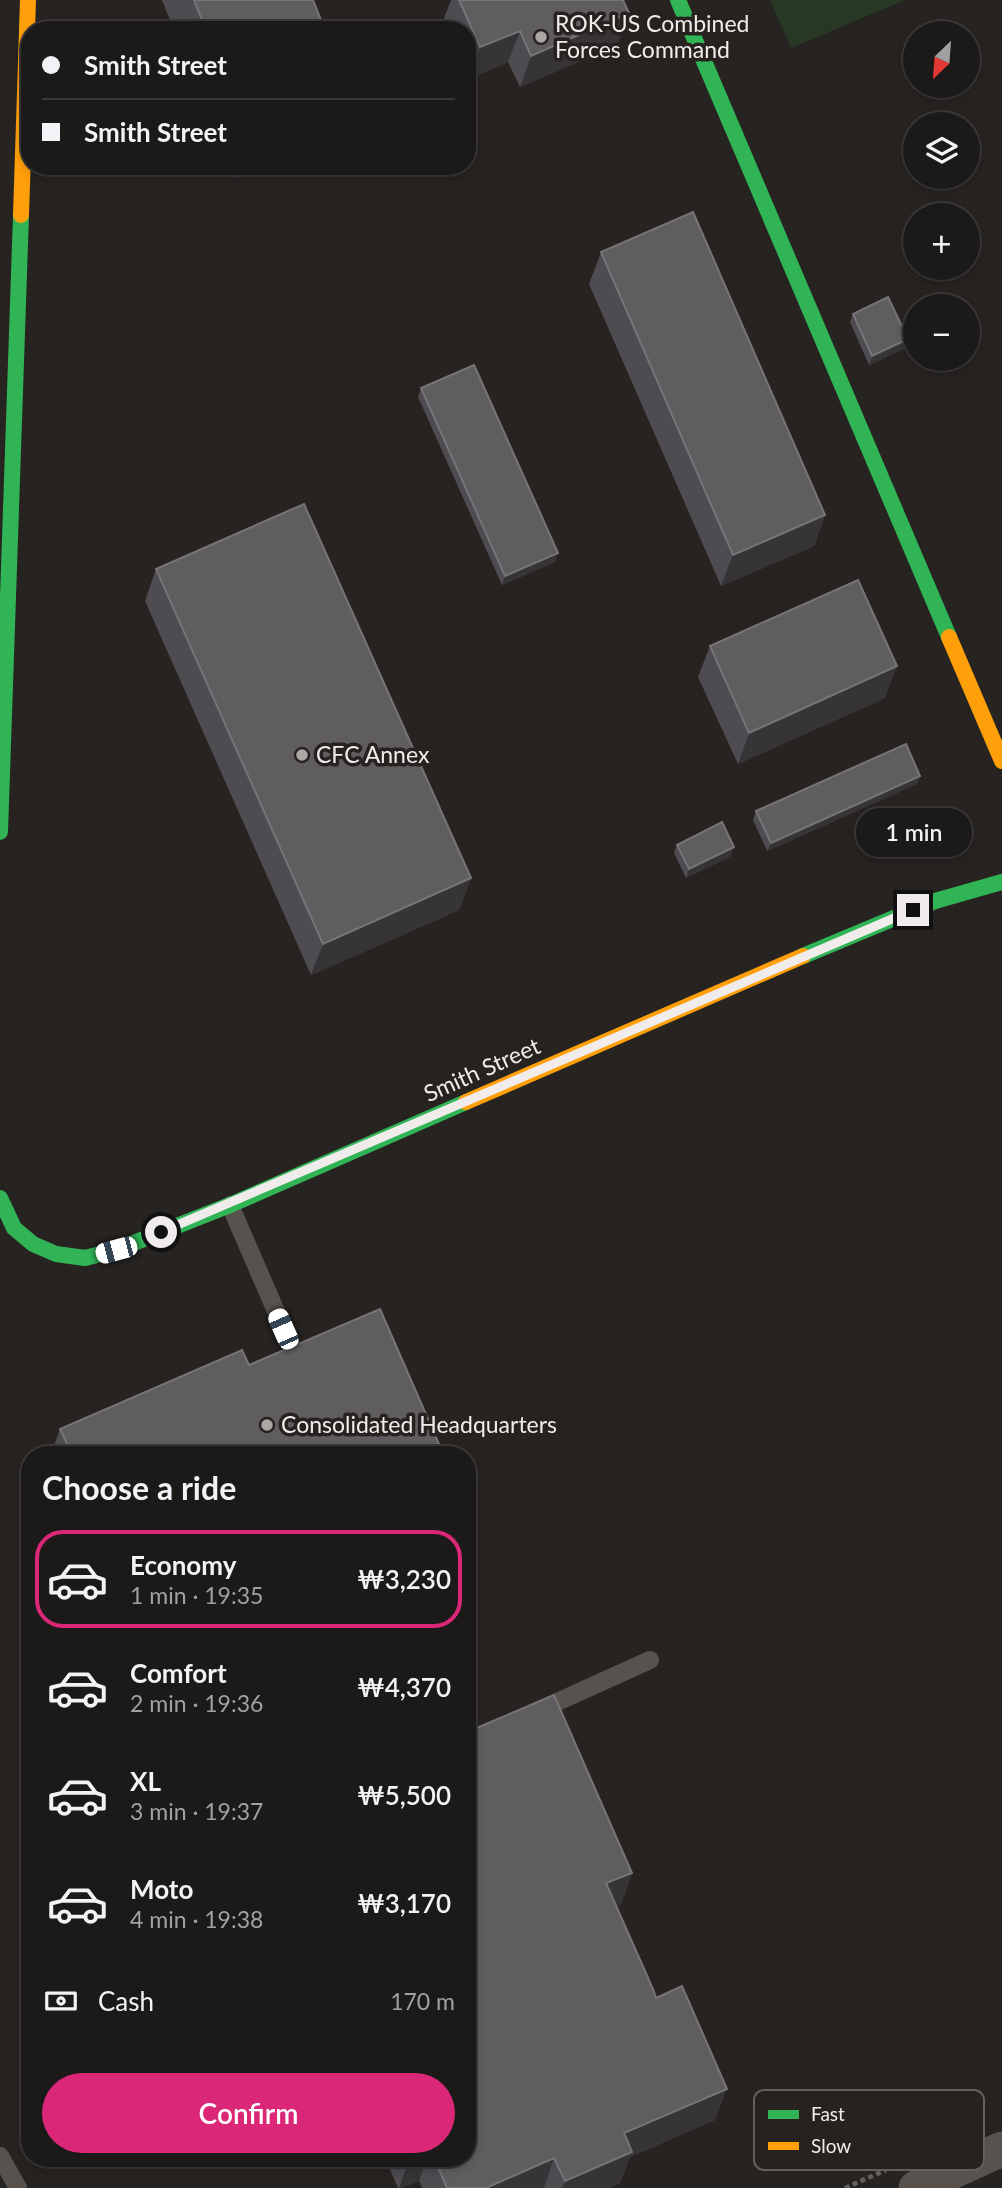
<!DOCTYPE html>
<html lang="en">
<head>
<meta charset="utf-8">
<style>
  :root { --surface:#1c1a19; --page:#292726; --text:#f1f3f6; --muted:#a0a1a2; --line:#3a3838; --accent:#db2777 }
  body { margin:0; font-family:Lato,sans-serif; background:var(--page); color:var(--text); height:100vh; display:flex; flex-direction:column; font-size:26px; white-space:nowrap }
  * { box-sizing:border-box; margin:0 }
  p { font-size:23px; color:var(--muted) }
  .icon { flex:none; width:38px; height:38px; fill:none; stroke:currentColor; stroke-width:2; stroke-linecap:round; stroke-linejoin:round }
  .map { position:relative; flex:1; overflow:hidden }
  .side { position:absolute; left:21px; top:1446px; width:455px; height:721px; display:flex; flex-direction:column; background:var(--surface); border-radius:28px; box-shadow:0 4px 10px #0003,0 0 0 2px var(--line) }
  .side>* { flex:none }
  .top-card { position:absolute; left:21px; top:21px; width:455px; height:154px; border-radius:28px; box-shadow:0 4px 10px #0003,0 0 0 2px var(--line); display:grid; align-content:center; height:154px; padding:0 21px; background:var(--surface) }
  .needle { width:46px; rotate:205deg }
  .controls { position:absolute; left:903px; top:21px; display:grid; gap:14px }
  .controls a { display:grid; place-items:center; width:77px; height:77px; border-radius:50%; background:var(--surface); box-shadow:0 4px 10px #0003,0 0 0 2px var(--line); font-size:35px }
  .end { position:absolute; width:32px; height:32px; margin:-16px; border:9px solid #f0eceb; background:#111; box-shadow:0 0 0 4px #111 }
  .from { border-radius:50% }
  .bubble { position:absolute; height:49px; border-radius:24px; background:var(--surface); box-shadow:0 4px 10px #0003,0 0 0 2px var(--line); font-size:23px; font-weight:600; line-height:49px; text-align:center }
  .car { position:absolute; width:21px; height:42px; margin:-21px -10px; border-radius:9px; box-shadow:0 0 5px 2px #0007; background:linear-gradient(#fff 24%,#345 0 40%,#fff 0 76%,#345 0 86%,#fff 0) }
  .top-card b { display:flex; align-items:center; gap:24px; height:66px; font-size:26px }
  .top-card b+b { border-top:2px solid var(--line) }
  .top-card i { width:18px; height:18px; background:var(--text) }
  ul { padding:0; list-style:none }
  li { display:flex; align-items:center; gap:21px; height:98px; margin:0 14px 10px; padding:0 7px; border:4px solid transparent; border-radius:28px }
  li div { flex:1 }
  li b { display:block; font-size:26px }
  li em { font-style:normal; font-weight:600 }
  li.active { border-color:var(--accent) }
  li>.icon { width:63px; height:63px; stroke-width:1.5 }
  h2 { padding:0 21px; font-size:32px; line-height:84px }
  .pay { display:flex; align-items:center; gap:18px; height:77px; padding:0 21px; font-size:26px }
  .pay p { margin-inline-start:auto }
  .cta { display:flex; gap:14px; margin-top:auto; padding:14px 21px }
  .cta a { flex:1; height:80px; border-radius:42px; background:var(--accent); color:#fff; font-size:28px; font-weight:600; line-height:80px; text-align:center }
  .map>svg:first-child { display:block }
  .green { fill:#273924 }
  .lines { fill:none; stroke-linecap:round; stroke-linejoin:round }
  .path { stroke:#63605d; stroke-width:4.5; stroke-dasharray:5 3.5; stroke-linecap:butt }
  .lane { stroke:#57524e; stroke-width:18 }
  .street { stroke:#57524e; stroke-width:35 }
  .fast { stroke:#30b455; stroke-width:16 }
  .slow { stroke:#ff9f0a; stroke-width:16 }
  .wall { fill:#4e4c51 }
  .shaded-wall { fill:#373437 }
  .building { fill:#605d61; stroke:#767477; stroke-width:2 }
  .route { stroke:#f0eceb; stroke-width:9 }
  .poi-dot { fill:#a9a6a4; stroke:#272220; stroke-width:2.5 }
  .labels { text-anchor:middle; stroke-width:7; stroke-linejoin:round; paint-order:stroke }
  .poi-label { font-size:23px; fill:#f0eceb; stroke:#272220; text-anchor:start }
  .street-label { font-size:23px; fill:#f0eceb; stroke:#272220 }
  .key { fill:#272220; stroke:#635f5d; stroke-width:2 }
  .key-label { font-size:19px; fill:#f0eceb }
</style>
</head>
<body>
<div class="map">
<svg width="1002" height="2188" viewBox="0 0 1002 2188">
  <rect width="100%" height="100%" fill="#262321"/>
  <path class="green" d="M770,0H905L791,48Z"/>
  <g class="lines">
    <path class="path" d="M845,2188L886,2170"/>
    <g class="lane">
      <path d="M230,1205L301,1369"/>
      <path d="M535,1712L650,1660"/>
      <path d="M0,2156L18,2188"/>
    </g>
    <path class="street" d="M916,2188L1002,2149"/>
    <g class="fast">
      <path d="M678,0L949,637"/>
      <path d="M0,832L21,215"/>
      <path d="M803,956L935,901L1002,882"/>
      <path d="M0,1198L14,1228L33,1244L56,1254L85,1258L116,1250L230,1205L466,1102"/>
    </g>
    <g class="slow">
      <path d="M21,215L28,0"/>
      <path d="M949,637L1002,761"/>
      <path d="M466,1102L803,956"/>
    </g>
  </g>
  <g class="wall">
    <path d="M162,0H313L325,30H174Z"/>
    <path d="M451,0H623L618,45L520,87L508,62L469,79L467,76V30H447L443,21Z"/>
    <path d="M231,166H265L236,178Z"/>
    <path d="M601,252L825,515L814,546L721,586L589,284Z"/>
    <path d="M853,314L905,348L869,365L850,322Z"/>
    <path d="M421,388L555,562L502,585L418,397Z"/>
    <path d="M156,569L471,878L459,910L311,975L145,601Z"/>
    <path d="M710,646L885,698L738,764L698,677Z"/>
    <path d="M920,776L917,784L767,851L753,820L756,811Z"/>
    <path d="M677,845L731,856L686,878L674,853Z"/>
    <path d="M249,1365L441,1454H51L60,1429Z"/>
    <path d="M632,1873L621,1904L616,1906L653,1989L715,2120L630,2157L620,2183L608,2188H422L419,2181L401,2188H398L385,2158H467Z"/>
  </g>
  <g class="shaded-wall">
    <path d="M629,13L618,45L520,87L531,56Z"/>
    <path d="M520,31L508,62L469,79L480,47Z"/>
    <path d="M240,166H265L236,178Z"/>
    <path d="M908,339L905,348L869,365L872,356Z"/>
    <path d="M825,515L814,546L721,586L733,555Z"/>
    <path d="M558,553L555,562L502,585L505,576Z"/>
    <path d="M897,666L885,698L738,764L749,733Z"/>
    <path d="M920,776L917,784L767,851L771,843Z"/>
    <path d="M734,847L731,856L686,878L689,869Z"/>
    <path d="M471,878L459,910L311,975L323,944Z"/>
    <path d="M632,1873L621,1904L595,1915L606,1883Z"/>
    <path d="M727,2089L715,2120L630,2157L620,2183L608,2188H562L565,2181L624,2133Z"/>
    <path d="M410,2158H427L419,2181L401,2188H399Z"/>
    <path d="M554,2158L544,2188H486Z"/>
  </g>
  <g class="building">
    <path d="M194,0H313L325,30H206Z"/>
    <path d="M459,0H623L629,13L531,56L520,31L480,47Z"/>
    <path d="M693,212L825,515L733,555L601,252Z"/>
    <path d="M888,297L908,339L872,356L853,314Z"/>
    <path d="M474,365L558,553L505,576L421,388Z"/>
    <path d="M304,504L471,878L323,944L156,569Z"/>
    <path d="M858,580L897,666L749,733L710,646Z"/>
    <path d="M906,744L920,776L771,843L756,811Z"/>
    <path d="M722,822L734,847L689,869L677,845Z"/>
    <path d="M380,1309L442,1451L435,1454H72L60,1429L242,1350L249,1365Z"/>
    <path d="M467,1590L471,1598L467,1600Z"/>
    <path d="M554,1695L632,1873L606,1883L653,1989L656,1998L682,1986L727,2089L624,2133L632,2152L565,2181L554,2158L486,2188H447L434,2158H467V1732Z"/>
  </g>
  <g class="lines">
    <path class="route" d="M161,1232L913,910"/>
  </g>
  <g class="poi-dot">
    <circle cx="541" cy="37" r="7"/>
    <circle cx="302" cy="755" r="7"/>
    <circle cx="267" cy="1425" r="7"/>
  </g>
  <g class="labels">
    <g class="poi-label">
      <text x="555" y="32">ROK-US Combined<tspan x="555" dy="26">Forces Command</tspan></text>
      <text x="316" y="763">CFC Annex</text>
      <text x="281" y="1433">Consolidated Headquarters</text>
    </g>
    <g class="street-label">
      <text transform="translate(482 1070) rotate(-24)" y="8">Smith Street</text>
    </g>
  </g>
  <rect x="754" y="2090" width="230" height="80" rx="10" class="key"/>
  <rect x="768" y="2110" width="31" height="9" fill="#30b455"/>
  <rect x="768" y="2142" width="31" height="8" fill="#ff9f0a"/>
  <g class="key-label">
    <text x="811" y="2121">Fast</text>
    <text x="811" y="2153">Slow</text>
  </g>
</svg>
<div class="controls">
<a><svg class="needle" viewBox="-14 -14 28 28"><path d="M0-13l5 13h-10z" fill="#e53935"/><path d="M0 13l5-13h-10z" fill="#a0a1a2"/></svg></a>
<a><svg class="icon" aria-label="layers" viewBox="0 0 24 24"><path d="M12 4l9 5-9 5-9-5zM3 14l9 5 9-5"/></svg></a>
<a>+</a>
<a>−</a>
</div>
<i class="end from" style="left:161px;top:1232px"></i>
<i class="end" style="left:913px;top:910px"></i>
<div class="bubble" style="left:856px;top:808px;width:116px">1 min</div>
<i class="car" style="left:116px;top:1250px;rotate:255deg"></i>
<i class="car" style="left:283px;top:1329px;rotate:336deg"></i>
<div class="top-card">
<b><i class="from"></i>Smith Street</b>
<b><i></i>Smith Street</b>
</div>
<section class="side">
<h2>Choose a ride</h2>
<ul>
<li class="active"><svg class="icon" aria-label="car" viewBox="0 0 24 24"><path d="M5 17H2v-5l4-1 3-4h7l3 4 3 1v5h-3M9 17h6M6 11h13"/><circle cx="7" cy="17" r="2"/><circle cx="17" cy="17" r="2"/></svg><div><b>Economy</b><p>1 min · 19:35</p></div><em>₩3,230</em></li>
<li><svg class="icon" aria-label="car" viewBox="0 0 24 24"><path d="M5 17H2v-5l4-1 3-4h7l3 4 3 1v5h-3M9 17h6M6 11h13"/><circle cx="7" cy="17" r="2"/><circle cx="17" cy="17" r="2"/></svg><div><b>Comfort</b><p>2 min · 19:36</p></div><em>₩4,370</em></li>
<li><svg class="icon" aria-label="car" viewBox="0 0 24 24"><path d="M5 17H2v-5l4-1 3-4h7l3 4 3 1v5h-3M9 17h6M6 11h13"/><circle cx="7" cy="17" r="2"/><circle cx="17" cy="17" r="2"/></svg><div><b>XL</b><p>3 min · 19:37</p></div><em>₩5,500</em></li>
<li><svg class="icon" aria-label="car" viewBox="0 0 24 24"><path d="M5 17H2v-5l4-1 3-4h7l3 4 3 1v5h-3M9 17h6M6 11h13"/><circle cx="7" cy="17" r="2"/><circle cx="17" cy="17" r="2"/></svg><div><b>Moto</b><p>4 min · 19:38</p></div><em>₩3,170</em></li>
</ul>
<div class="pay"><svg class="icon" aria-label="cash" viewBox="0 0 24 24"><path d="M3 7h18v10H3z"/><circle cx="12" cy="12" r="2"/></svg>Cash<p>170 m</p></div>
<div class="cta"><a>Confirm</a></div>
</section>
</div>
</body>
</html>
